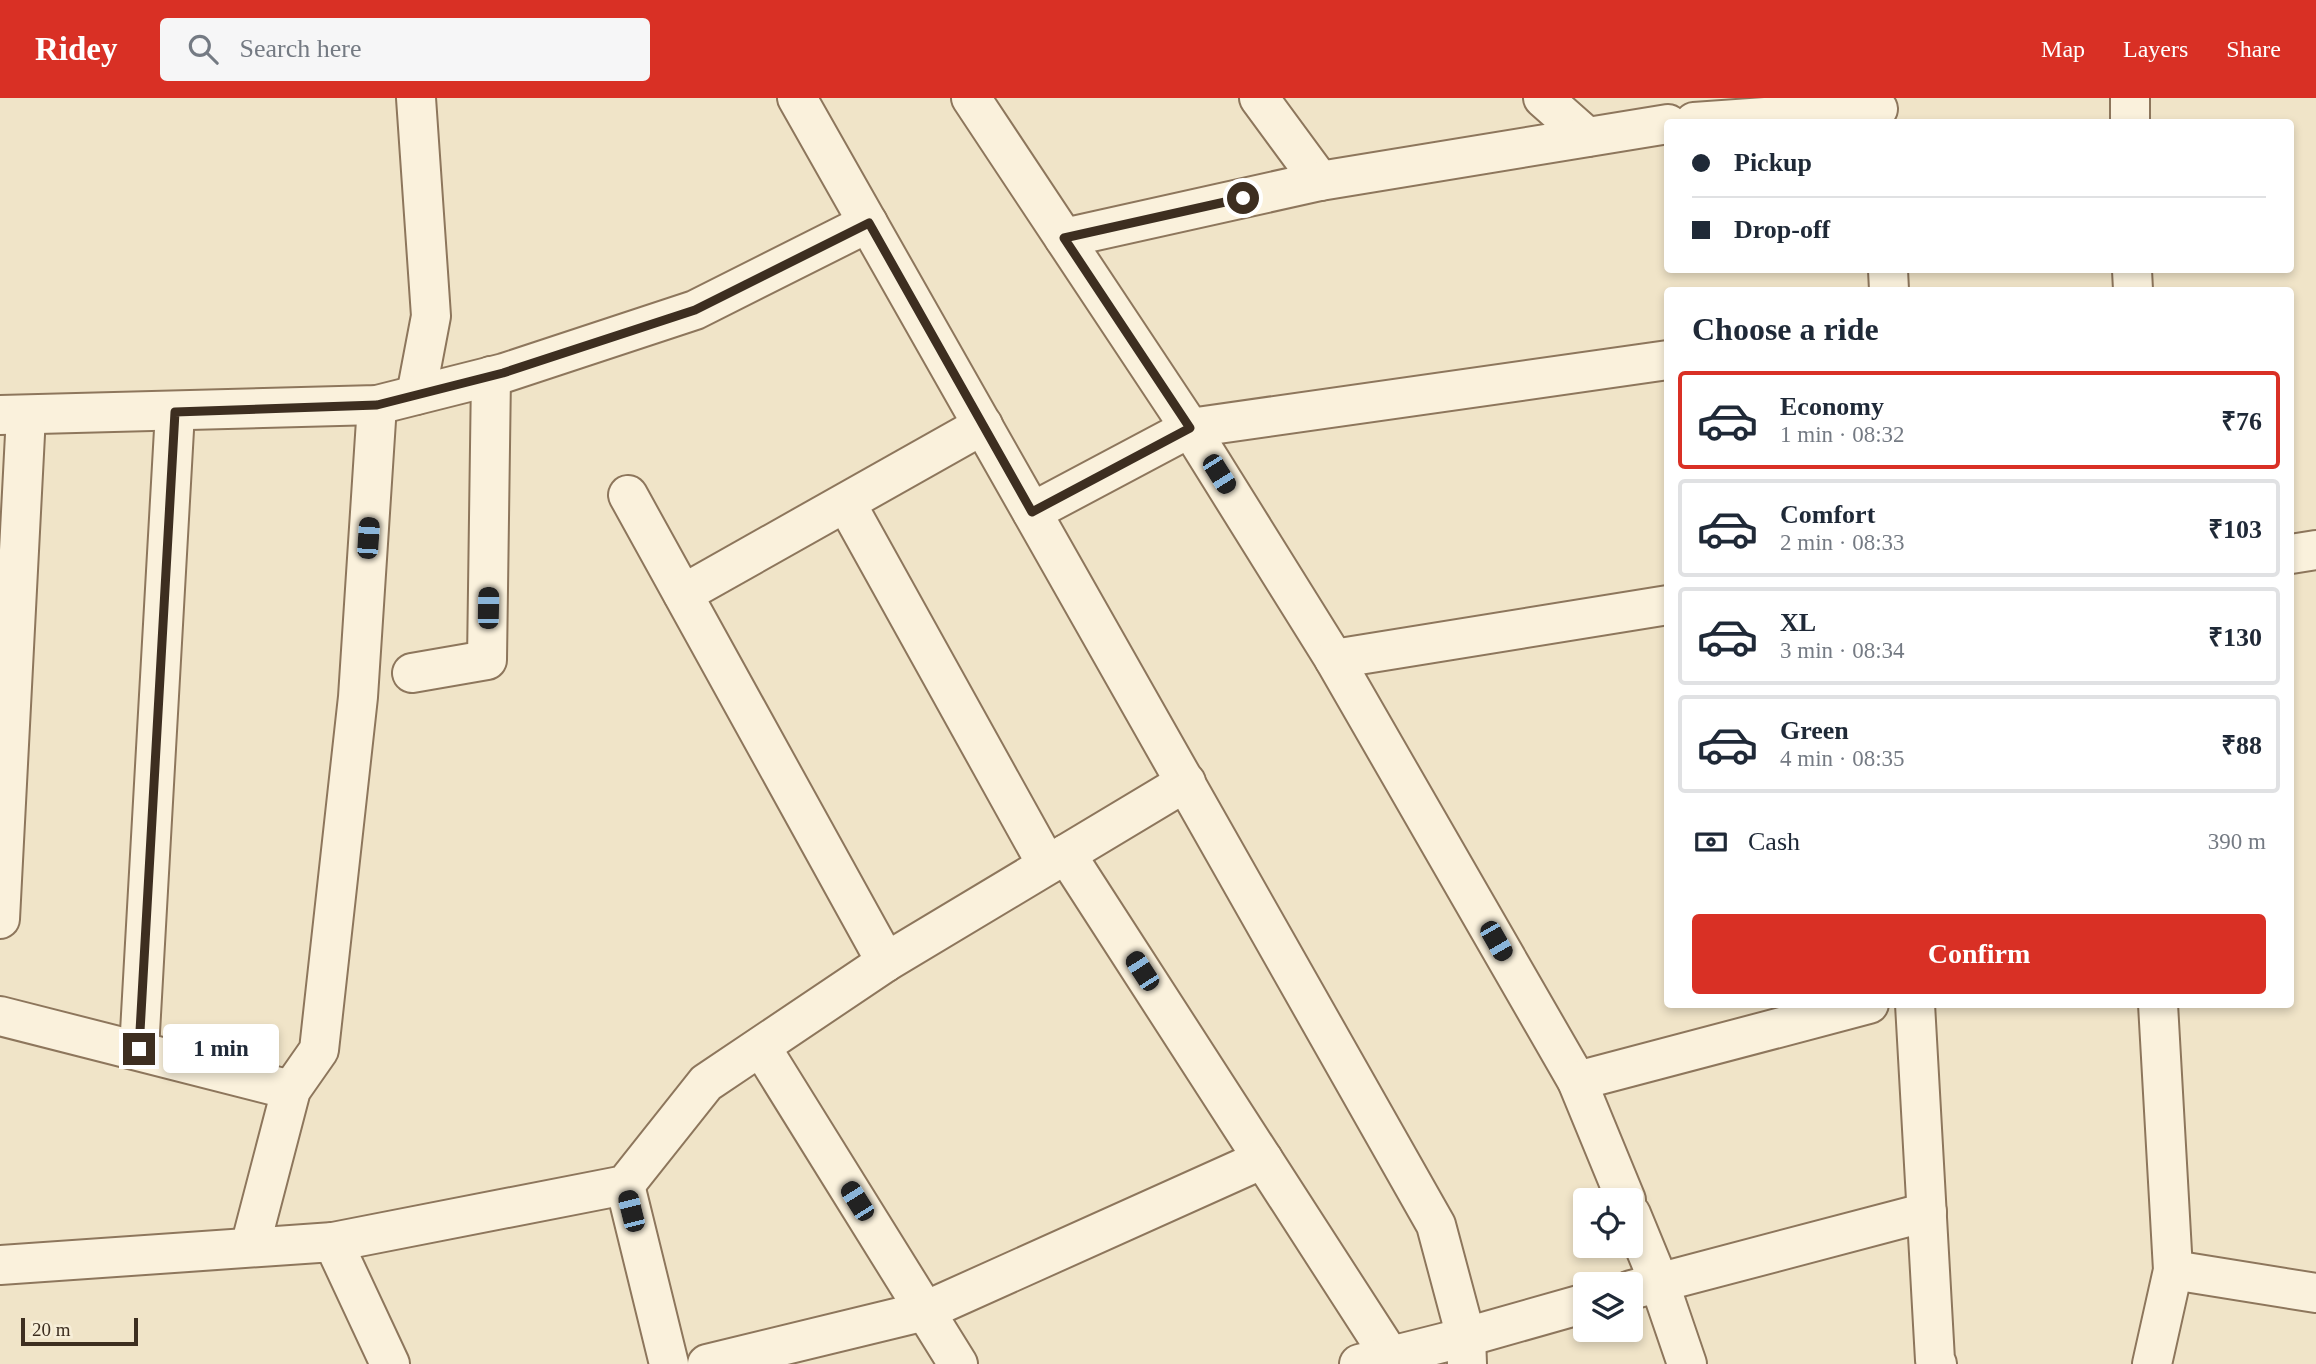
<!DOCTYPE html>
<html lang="en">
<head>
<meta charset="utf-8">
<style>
  :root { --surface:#fff; --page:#f6f6f7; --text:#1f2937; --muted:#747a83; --line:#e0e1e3; --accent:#d93025 }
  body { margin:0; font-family:Georgia,serif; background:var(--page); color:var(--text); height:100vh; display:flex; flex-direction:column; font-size:26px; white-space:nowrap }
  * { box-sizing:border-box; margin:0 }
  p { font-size:23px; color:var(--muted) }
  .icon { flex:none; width:38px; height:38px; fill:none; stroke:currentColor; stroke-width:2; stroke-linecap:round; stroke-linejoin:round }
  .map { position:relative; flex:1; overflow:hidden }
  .drawer { position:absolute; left:1664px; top:189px; width:630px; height:721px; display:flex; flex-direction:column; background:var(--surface); border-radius:7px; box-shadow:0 4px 10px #0003 }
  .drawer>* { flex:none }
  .guide { position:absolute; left:1664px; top:21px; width:630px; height:154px; border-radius:7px; box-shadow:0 4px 10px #0003; display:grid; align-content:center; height:154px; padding:0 28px; background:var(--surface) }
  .tools { position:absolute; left:1573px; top:1090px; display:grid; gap:14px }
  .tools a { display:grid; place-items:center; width:70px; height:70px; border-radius:7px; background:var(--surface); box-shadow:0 4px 10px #0003; font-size:35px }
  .scale { position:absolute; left:21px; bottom:18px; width:117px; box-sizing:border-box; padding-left:7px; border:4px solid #3d2e20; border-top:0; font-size:19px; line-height:24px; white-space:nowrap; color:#3d2e20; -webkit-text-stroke:5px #f7eed8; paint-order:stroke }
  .end { position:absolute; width:32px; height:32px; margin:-16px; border:9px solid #3d2e20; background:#fff; box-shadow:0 0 0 4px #fff }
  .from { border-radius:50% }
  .bubble { position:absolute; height:49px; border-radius:7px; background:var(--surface); box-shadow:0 4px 10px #0003; font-size:23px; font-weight:600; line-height:49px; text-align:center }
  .car { position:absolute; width:21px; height:42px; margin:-21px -10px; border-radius:9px; box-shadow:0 0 5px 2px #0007; background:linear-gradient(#222 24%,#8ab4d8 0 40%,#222 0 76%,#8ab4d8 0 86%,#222 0) }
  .guide b { display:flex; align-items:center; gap:24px; height:66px; font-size:26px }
  .guide b+b { border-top:2px solid var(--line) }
  .guide i { width:18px; height:18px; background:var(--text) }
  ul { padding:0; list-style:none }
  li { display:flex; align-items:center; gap:21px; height:98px; margin:0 14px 10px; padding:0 14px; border:4px solid var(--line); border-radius:7px }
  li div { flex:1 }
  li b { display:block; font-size:26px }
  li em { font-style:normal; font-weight:600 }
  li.on { border-color:var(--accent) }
  li>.icon { width:63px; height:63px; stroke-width:1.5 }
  h2 { padding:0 28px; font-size:32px; line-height:84px }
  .pay { display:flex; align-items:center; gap:18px; height:77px; padding:0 28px; font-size:26px }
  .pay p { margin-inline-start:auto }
  .cta { display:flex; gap:14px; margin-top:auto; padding:14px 28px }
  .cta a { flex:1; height:80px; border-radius:7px; background:var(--accent); color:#fff; font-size:28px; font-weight:600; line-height:80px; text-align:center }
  header { display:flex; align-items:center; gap:42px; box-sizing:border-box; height:98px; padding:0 35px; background:var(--accent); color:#fff }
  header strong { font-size:33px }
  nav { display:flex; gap:38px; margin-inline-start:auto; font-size:24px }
  .search { width:490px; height:63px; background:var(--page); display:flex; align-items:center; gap:18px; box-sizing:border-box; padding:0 24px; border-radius:7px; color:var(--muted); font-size:26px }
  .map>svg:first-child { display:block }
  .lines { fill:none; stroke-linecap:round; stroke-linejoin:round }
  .minor-casing { stroke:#8d765c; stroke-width:42 }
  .tertiary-casing { stroke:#8d765c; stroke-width:42 }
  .minor { stroke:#faf1dc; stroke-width:38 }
  .tertiary { stroke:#faf1dc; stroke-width:38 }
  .route { stroke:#3d2e20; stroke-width:9 }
</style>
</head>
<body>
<header>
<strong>Ridey</strong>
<div class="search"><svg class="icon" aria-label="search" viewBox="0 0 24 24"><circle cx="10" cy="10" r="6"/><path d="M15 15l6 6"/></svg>Search here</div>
<nav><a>Map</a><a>Layers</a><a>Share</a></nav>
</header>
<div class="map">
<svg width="2316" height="1266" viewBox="0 0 2316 1266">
  <rect width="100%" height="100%" fill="#f0e4c8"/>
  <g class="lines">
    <g class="minor-casing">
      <g id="minor">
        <path d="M797,0L1436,1127L1466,1239L1467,1266"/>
        <path d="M971,0L1190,330L1334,561L1577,983L1626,1102"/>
        <path d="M1259,0L1320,83"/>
        <path d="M1543,0L1587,39"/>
        <path d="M1694,24L1878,11"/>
        <path d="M1064,140L1320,83L1668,26"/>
        <path d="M1888,172L1889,192"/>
        <path d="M416,297L431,218L416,0"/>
        <path d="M0,317L377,307L504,275L695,212L868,125"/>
        <path d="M628,397L886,864"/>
        <path d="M846,405L1047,767"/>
        <path d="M1032,414L1190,330L1668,262"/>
        <path d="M2291,456L2316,452"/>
        <path d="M683,496L983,327"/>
        <path d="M1334,561L1668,507"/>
        <path d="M412,575L487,562L491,278"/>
        <path d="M1066,756L1390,1258"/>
        <path d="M0,821L26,317"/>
        <path d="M1915,906L1935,1262L1937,1266"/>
        <path d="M0,918L291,992"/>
        <path d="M761,949L958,1266"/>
        <path d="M139,952L175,314"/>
        <path d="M1577,983L1869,906"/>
        <path d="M625,1087L669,1266"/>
        <path d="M1631,1116L1659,1184L1687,1266"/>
        <path d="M333,1144L625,1087L706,985L886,864L1186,684"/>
        <path d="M250,1149L291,992L319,952L358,599L377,307"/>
        <path d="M0,1167L333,1144L390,1266"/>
        <path d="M2173,1172L2316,1195"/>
        <path d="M1631,1192L1927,1114"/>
        <path d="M707,1266L925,1213L1263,1061"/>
        <path d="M1359,1266L1466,1239L1586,1205"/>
      </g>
    </g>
    <g class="tertiary-casing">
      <g id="tertiary">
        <path d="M2130,0V24"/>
        <path d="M2132,172L2133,192"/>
        <path d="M2152,1266L2173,1172L2158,906"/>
      </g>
    </g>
    <use href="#minor" class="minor"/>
    <use href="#tertiary" class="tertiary"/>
  </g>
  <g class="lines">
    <path class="route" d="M139,951L175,314L377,307L503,275L695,212L869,125L1032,414L1190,330L1064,140L1243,100"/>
  </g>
</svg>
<div class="tools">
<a><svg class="icon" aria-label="locate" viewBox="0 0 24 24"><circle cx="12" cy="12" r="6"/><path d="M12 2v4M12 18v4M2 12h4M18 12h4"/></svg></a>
<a><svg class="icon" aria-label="layers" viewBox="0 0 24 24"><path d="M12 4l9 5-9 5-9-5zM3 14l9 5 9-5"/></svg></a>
</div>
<div class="scale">20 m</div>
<i class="end from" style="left:1243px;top:100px"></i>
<i class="end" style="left:139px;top:951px"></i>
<div class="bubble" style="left:163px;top:926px;width:116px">1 min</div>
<i class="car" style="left:1219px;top:376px;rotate:148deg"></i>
<i class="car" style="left:368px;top:440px;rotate:4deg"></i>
<i class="car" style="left:488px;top:510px;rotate:1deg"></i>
<i class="car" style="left:1496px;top:843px;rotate:150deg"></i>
<i class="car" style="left:1142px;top:873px;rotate:327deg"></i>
<i class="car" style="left:857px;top:1103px;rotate:328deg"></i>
<i class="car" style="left:631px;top:1113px;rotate:346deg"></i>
<div class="guide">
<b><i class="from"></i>Pickup</b>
<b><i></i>Drop-off</b>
</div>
<section class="drawer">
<h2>Choose a ride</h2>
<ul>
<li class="on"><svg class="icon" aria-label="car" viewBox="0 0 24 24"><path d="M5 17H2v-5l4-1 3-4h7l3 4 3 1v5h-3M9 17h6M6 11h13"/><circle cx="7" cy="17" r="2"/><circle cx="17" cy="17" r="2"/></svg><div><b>Economy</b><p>1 min · 08:32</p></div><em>₹76</em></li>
<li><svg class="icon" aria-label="car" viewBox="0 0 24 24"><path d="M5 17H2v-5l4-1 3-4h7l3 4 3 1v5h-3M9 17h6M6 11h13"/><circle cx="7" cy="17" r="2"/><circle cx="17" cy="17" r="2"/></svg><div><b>Comfort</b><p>2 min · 08:33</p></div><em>₹103</em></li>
<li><svg class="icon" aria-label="car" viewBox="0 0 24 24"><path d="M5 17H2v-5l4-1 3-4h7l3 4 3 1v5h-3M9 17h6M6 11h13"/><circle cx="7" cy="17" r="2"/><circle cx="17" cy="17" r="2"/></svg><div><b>XL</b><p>3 min · 08:34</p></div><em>₹130</em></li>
<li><svg class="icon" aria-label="car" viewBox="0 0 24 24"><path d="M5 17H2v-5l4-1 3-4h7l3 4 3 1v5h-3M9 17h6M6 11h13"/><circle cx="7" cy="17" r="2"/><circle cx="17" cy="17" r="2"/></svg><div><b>Green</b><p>4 min · 08:35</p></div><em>₹88</em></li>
</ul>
<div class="pay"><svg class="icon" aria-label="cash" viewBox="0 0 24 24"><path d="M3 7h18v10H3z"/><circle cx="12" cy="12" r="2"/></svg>Cash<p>390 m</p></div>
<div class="cta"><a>Confirm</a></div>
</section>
</div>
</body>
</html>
